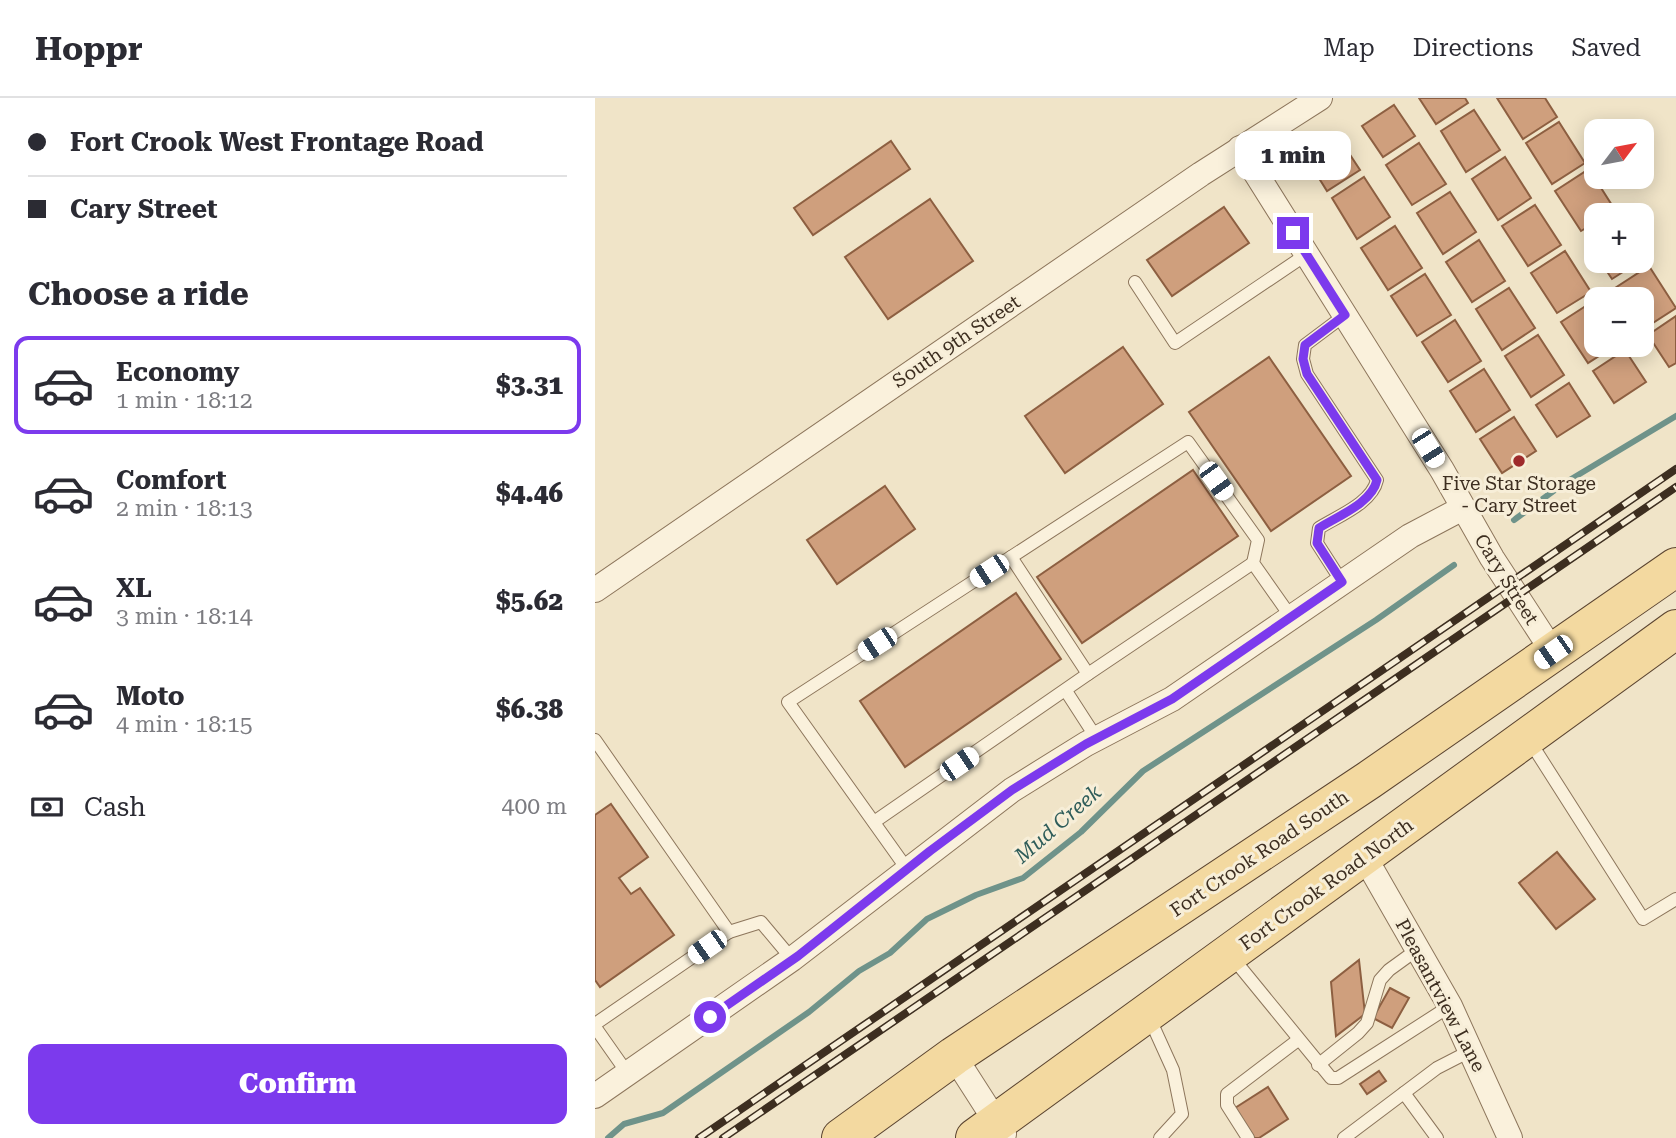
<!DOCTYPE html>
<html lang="en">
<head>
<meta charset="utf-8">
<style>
  :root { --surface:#fff; --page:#f2f2f3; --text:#2b2b33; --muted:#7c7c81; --line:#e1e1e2; --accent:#7c3aed }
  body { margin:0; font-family:"Roboto Serif",serif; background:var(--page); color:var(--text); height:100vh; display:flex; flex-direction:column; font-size:26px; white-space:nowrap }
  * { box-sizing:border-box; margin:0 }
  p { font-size:23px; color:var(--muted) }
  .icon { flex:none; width:38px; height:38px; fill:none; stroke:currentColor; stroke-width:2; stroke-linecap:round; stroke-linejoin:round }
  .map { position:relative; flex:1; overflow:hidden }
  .drawer { display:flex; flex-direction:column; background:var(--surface); width:595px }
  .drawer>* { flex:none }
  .guide { display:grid; align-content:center; height:154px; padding:0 28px; background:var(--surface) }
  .needle { width:46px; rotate:58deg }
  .tools { position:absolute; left:989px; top:21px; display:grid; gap:14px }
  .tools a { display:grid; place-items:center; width:70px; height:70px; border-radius:14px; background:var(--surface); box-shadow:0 4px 18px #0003; font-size:35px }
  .end { position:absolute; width:32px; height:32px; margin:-16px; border:9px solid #7c3aed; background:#fff; box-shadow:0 0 0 4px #fff }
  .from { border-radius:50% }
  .bubble { position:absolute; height:49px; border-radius:14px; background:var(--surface); box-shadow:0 4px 18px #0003; font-size:23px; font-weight:800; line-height:49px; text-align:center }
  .car { position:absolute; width:21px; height:42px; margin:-21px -10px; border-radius:9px; box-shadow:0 0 5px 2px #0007; background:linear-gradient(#fff 24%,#345 0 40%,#fff 0 76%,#345 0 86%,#fff 0) }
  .guide b { display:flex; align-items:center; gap:24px; height:66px; font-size:26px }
  .guide b+b { border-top:2px solid var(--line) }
  .guide i { width:18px; height:18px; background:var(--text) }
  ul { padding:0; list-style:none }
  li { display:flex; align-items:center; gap:21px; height:98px; margin:0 14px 10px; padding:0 14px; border:4px solid transparent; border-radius:14px }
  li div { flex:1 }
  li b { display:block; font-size:26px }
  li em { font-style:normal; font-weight:800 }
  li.active { border-color:var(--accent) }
  li>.icon { width:63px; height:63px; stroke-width:1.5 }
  h2 { padding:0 28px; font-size:32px; line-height:84px }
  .pay { display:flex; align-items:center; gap:18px; height:77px; padding:0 28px; font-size:26px }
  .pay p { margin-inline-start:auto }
  .cta { display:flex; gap:14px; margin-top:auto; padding:14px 28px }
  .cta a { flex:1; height:80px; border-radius:14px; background:var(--accent); color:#fff; font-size:28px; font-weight:800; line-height:80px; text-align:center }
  header { display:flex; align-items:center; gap:42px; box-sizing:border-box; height:98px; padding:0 35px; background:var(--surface); border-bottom:2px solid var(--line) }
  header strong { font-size:33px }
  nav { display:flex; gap:38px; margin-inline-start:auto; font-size:24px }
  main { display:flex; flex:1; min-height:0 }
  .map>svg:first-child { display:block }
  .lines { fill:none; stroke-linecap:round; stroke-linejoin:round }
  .stream { stroke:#6f938a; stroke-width:6 }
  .building { fill:#cf9f7d; stroke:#8d5f41; stroke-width:2 }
  .lane-casing { stroke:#8d765c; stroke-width:14 }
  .street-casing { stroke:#8d765c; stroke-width:26 }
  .primary-casing { stroke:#5b4430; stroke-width:40 }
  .lane { stroke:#faf1dc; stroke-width:12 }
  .street { stroke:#faf1dc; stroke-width:24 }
  .primary { stroke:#f3d9a0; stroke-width:38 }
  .rail-casing { stroke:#3d2e20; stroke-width:8 }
  .rail { stroke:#f7eed8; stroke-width:5; stroke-dasharray:16; stroke-linecap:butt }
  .route { stroke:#7c3aed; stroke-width:9 }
  .poi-dot { fill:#9e2a2b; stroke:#f7eed8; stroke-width:2.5 }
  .labels { text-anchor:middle; stroke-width:6; stroke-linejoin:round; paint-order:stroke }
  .street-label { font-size:19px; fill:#3d2e20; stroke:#f7eed8 }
  .poi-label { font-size:19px; fill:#3d2e20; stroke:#f7eed8 }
  .water-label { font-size:21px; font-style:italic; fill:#2f5d5a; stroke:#f7eed8 }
</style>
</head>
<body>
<header>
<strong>Hoppr</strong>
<nav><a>Map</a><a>Directions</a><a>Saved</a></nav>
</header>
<main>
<section class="drawer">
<div class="guide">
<b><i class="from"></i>Fort Crook West Frontage Road</b>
<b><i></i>Cary Street</b>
</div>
<h2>Choose a ride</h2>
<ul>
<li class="active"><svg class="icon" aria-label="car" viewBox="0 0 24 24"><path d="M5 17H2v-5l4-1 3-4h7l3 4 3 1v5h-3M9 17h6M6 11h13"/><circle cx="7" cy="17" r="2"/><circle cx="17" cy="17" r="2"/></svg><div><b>Economy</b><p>1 min · 18:12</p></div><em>$3.31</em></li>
<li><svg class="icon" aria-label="car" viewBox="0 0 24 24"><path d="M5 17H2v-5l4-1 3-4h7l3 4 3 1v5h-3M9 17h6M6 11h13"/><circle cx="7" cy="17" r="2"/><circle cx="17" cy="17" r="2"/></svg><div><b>Comfort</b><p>2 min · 18:13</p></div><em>$4.46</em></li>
<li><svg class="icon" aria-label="car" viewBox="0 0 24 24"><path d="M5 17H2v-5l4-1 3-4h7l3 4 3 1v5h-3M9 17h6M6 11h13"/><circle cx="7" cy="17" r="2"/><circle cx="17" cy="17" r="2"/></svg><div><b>XL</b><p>3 min · 18:14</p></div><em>$5.62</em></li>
<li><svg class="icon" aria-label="car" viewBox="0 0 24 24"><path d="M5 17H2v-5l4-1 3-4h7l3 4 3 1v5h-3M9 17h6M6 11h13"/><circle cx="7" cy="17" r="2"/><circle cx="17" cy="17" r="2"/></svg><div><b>Moto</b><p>4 min · 18:15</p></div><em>$6.38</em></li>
</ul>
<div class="pay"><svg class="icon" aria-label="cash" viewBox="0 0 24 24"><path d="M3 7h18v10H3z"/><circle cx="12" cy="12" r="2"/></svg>Cash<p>400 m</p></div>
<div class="cta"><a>Confirm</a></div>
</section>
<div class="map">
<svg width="1081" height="1040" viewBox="0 0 1081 1040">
  <rect width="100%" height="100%" fill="#f0e4c8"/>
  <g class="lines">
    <g class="stream">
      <path d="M919,422L968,386L1081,318"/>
      <path d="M13,1040L29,1026L68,1015L214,914L264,873L295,855L332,821L381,797L428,780L486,734L548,673L781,522L859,467"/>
    </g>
  </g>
  <g class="building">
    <path d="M824,0H870L873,5L841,26Z"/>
    <path d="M902,0H950L962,19L928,41Z"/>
    <path d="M799,7L820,38L788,59L767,28Z"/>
    <path d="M879,12L905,52L871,74L846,33Z"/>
    <path d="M964,24L990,65L957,86L931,45Z"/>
    <path d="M744,40L765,72L732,93L712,61Z"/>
    <path d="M296,43L315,71L218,137L199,110Z"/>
    <path d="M824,45L851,86L817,107L791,67Z"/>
    <path d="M910,59L936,100L903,122L877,81Z"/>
    <path d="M994,71L1020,112L1011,117H1001V124L986,133L960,93Z"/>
    <path d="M769,79L795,119L762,141L737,100Z"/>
    <path d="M855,94L881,134L848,156L822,115Z"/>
    <path d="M335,101L378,163L293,221L250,159Z"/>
    <path d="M940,107L966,147L933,168L907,128Z"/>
    <path d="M629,109L654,145L577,198L552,162Z"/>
    <path d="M800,128L827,170L793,192L766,150Z"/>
    <path d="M1001,134V157L991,141Z"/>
    <path d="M884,142L910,183L877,204L851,164Z"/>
    <path d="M970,153L996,194L962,215L936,175Z"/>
    <path d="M1005,163H1045L1017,181Z"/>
    <path d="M1054,168L1081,210L1047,232L1046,201H1027L1020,190Z"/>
    <path d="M830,176L856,217L822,238L796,198Z"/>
    <path d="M914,190L940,230L907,252L881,211Z"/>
    <path d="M1000,202L1001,247H1021L993,265L966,224Z"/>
    <path d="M1081,218V265L1074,269L1053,237Z"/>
    <path d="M860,222L886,263L853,284L827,244Z"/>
    <path d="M943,237L969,277L936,299L910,258Z"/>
    <path d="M528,249L568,306L470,375L430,318Z"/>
    <path d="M1030,252L1051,284L1019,305L998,273Z"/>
    <path d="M674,259L756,378L676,433L594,314Z"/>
    <path d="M889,271L915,312L881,334L855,293Z"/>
    <path d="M974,285L995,318L962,339L941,307Z"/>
    <path d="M919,319L941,353L907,375L885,341Z"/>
    <path d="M598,372L643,438L487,545L442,479Z"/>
    <path d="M290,388L320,431L242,486L212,442Z"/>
    <path d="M421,495L466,561L310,669L265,603Z"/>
    <path d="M16,706L53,759L24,780L36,796L45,790L79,837L5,889L0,882V717Z"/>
    <path d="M962,754L1000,801L961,831L924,785Z"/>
    <path d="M764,862L770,916L741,938L736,884Z"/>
    <path d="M795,890L814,900L797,930L778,920Z"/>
    <path d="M784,973L791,983L772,996L765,986Z"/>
    <path d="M673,989L693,1021L664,1040H659L640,1010Z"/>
  </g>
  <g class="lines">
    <g class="lane-casing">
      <g id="lane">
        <path d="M540,184L580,245L712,156"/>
        <path d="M416,459L493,576"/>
        <path d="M747,484L722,445L724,430C743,418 777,405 782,382L712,276L708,261L710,247L750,217"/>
        <path d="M471,593L502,641"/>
        <path d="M0,642L134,834L0,926"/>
        <path d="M934,642L1048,821L1081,801"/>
        <path d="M279,724L493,576L658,465"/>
        <path d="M312,771L193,604L593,344L663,442L658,465L696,519"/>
        <path d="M134,834L166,824L197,861"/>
        <path d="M637,859L736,980H743L855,908"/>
        <path d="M554,919L578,972L587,1016L565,1040"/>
        <path d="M0,929L33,976"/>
        <path d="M723,967L763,935L772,925L785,882L794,872L823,851"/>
        <path d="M809,995L842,1040"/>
        <path d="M653,1040L632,1007V996L703,942"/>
        <path d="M749,1040L842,970L877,952"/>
      </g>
    </g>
    <g class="street-casing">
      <g id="street">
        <path d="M645,50L847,372L897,460L958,554"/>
        <path d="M0,492L606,76L725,0"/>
        <path d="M769,758L855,908L915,1040"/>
        <path d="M359,958L409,1036"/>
        <path d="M0,998L197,861L417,692L491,646L577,601L815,438L868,410"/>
      </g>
    </g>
    <g class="primary-casing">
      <g id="primary">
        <path d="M246,1040L359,958L774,682L1081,469"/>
        <path d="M380,1040L1081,531"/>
      </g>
    </g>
    <use href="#lane" class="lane"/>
    <use href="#street" class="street"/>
    <use href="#primary" class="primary"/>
    <g class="rail-casing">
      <g id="rail">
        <path d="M104,1040L1081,371"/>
        <path d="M128,1040L1081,389"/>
      </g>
    </g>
    <use href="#rail" class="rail"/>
  </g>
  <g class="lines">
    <path class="route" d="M115,919L203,858L335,753L417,692L491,646L577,601L747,484L722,445L724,430C743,418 777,405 782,382L712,276L708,261L710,247L750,217L698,135"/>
  </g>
  <circle class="poi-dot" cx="924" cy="363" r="7"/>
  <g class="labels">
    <g class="street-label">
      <text transform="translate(361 243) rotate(-34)" y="7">South 9th Street</text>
      <text transform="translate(912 481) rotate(58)" y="7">Cary Street</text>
      <text transform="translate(664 755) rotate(-34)" y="7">Fort Crook Road South</text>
      <text transform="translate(731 786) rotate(-36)" y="7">Fort Crook Road North</text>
      <text transform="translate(846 897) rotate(62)" y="7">Pleasantview Lane</text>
    </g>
    <g class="poi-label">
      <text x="924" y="392">Five Star Storage<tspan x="924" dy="22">- Cary Street</tspan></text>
    </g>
    <g class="water-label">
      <text transform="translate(463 726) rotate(-41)" y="7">Mud Creek</text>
    </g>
  </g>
</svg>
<div class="tools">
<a><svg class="needle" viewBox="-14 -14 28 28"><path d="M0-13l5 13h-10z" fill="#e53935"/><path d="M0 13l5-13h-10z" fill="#7c7c81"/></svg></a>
<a>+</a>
<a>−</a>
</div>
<i class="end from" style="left:115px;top:919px"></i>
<i class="end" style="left:698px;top:135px"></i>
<div class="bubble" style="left:640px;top:33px;width:116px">1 min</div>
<i class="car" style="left:833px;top:350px;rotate:148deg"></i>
<i class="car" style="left:621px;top:383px;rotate:144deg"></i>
<i class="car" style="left:394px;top:473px;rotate:237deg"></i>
<i class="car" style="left:282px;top:546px;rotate:237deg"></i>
<i class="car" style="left:958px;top:554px;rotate:235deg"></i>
<i class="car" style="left:364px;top:666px;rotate:56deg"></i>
<i class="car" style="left:112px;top:849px;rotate:235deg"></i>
</div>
</main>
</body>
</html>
